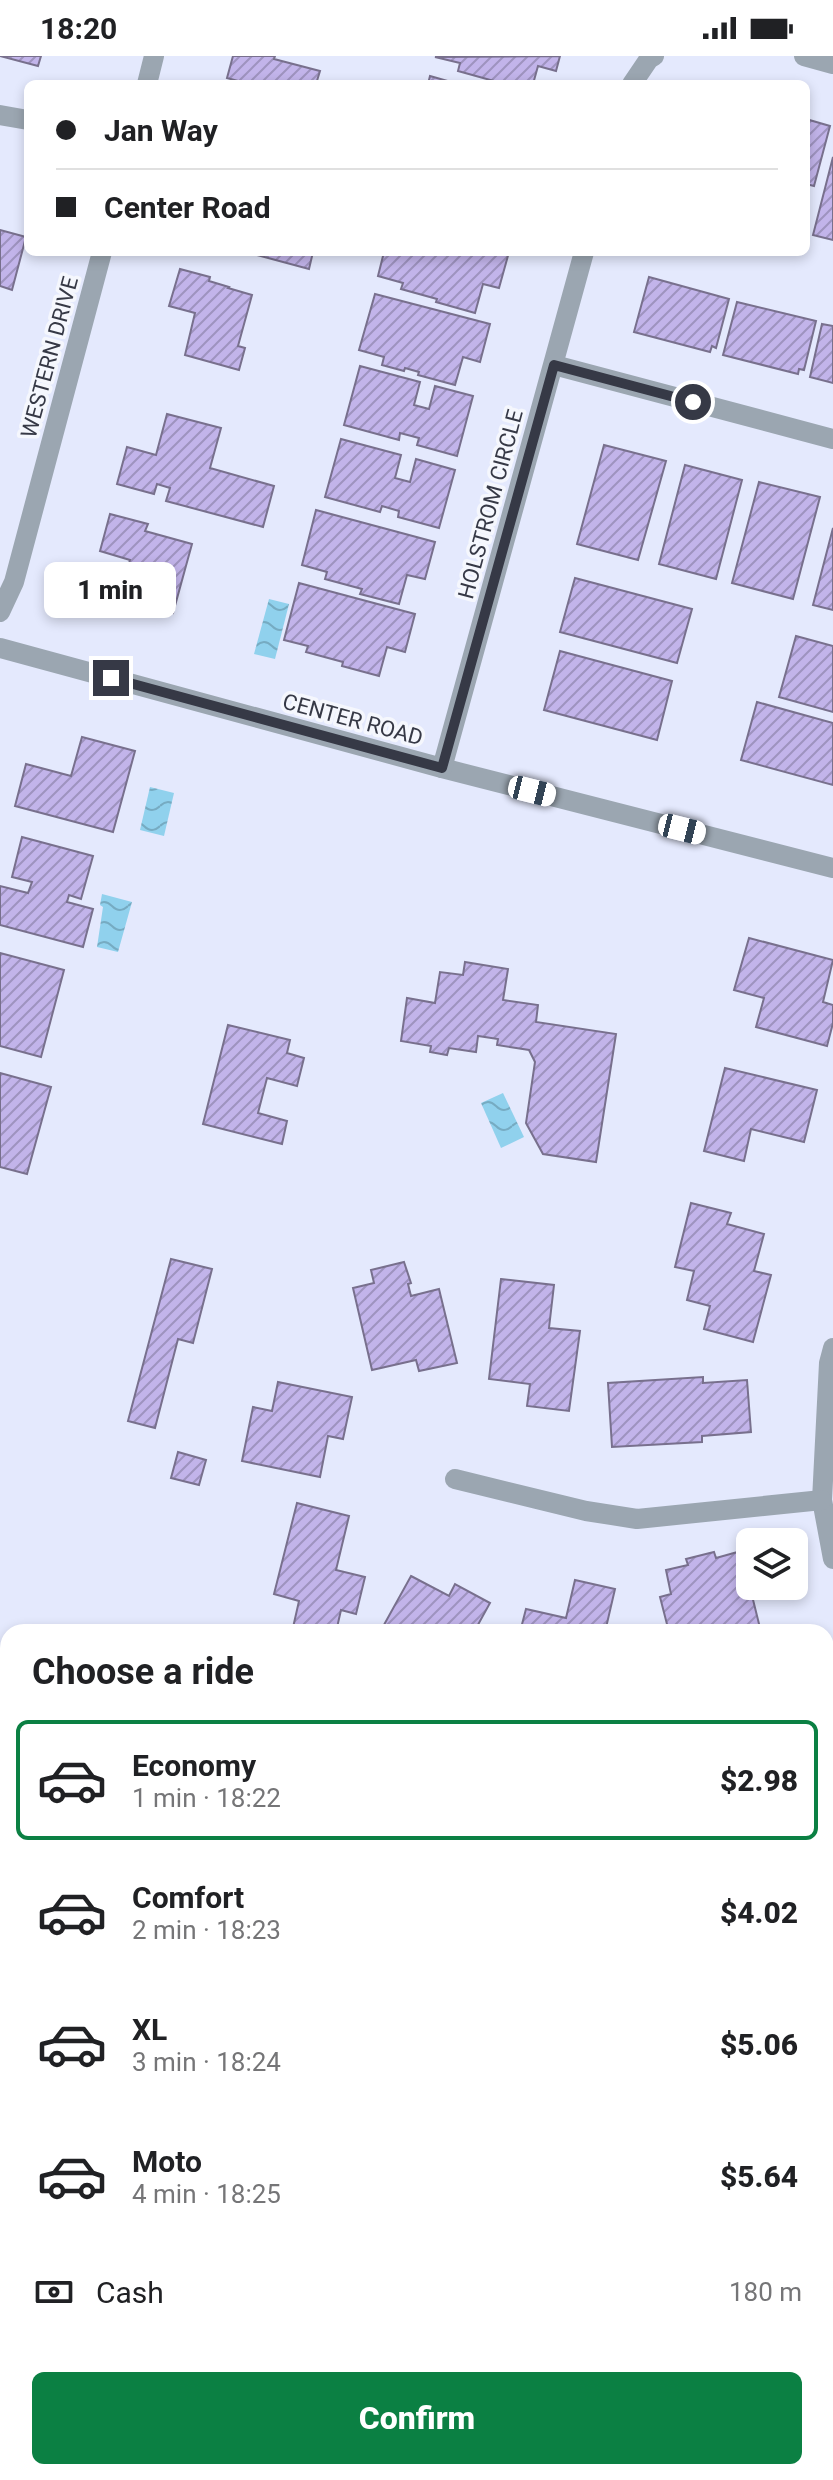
<!DOCTYPE html>
<html lang="en">
<head>
<meta charset="utf-8">
<style>
  :root { --surface:#fff; --page:#f6f6f6; --text:#202124; --muted:#757577; --line:#e0e0e0; --accent:#0b8043 }
  body { margin:0; font-family:Roboto,sans-serif; background:var(--page); color:var(--text); height:100vh; display:flex; flex-direction:column; font-size:30px; white-space:nowrap }
  * { box-sizing:border-box; margin:0 }
  p { font-size:26px; color:var(--muted) }
  .icon { flex:none; width:44px; height:44px; fill:none; stroke:currentColor; stroke-width:2; stroke-linecap:round; stroke-linejoin:round }
  .map { position:relative; flex:1; overflow:hidden }
  .sheet { position:absolute; left:0px; top:1568px; width:834px; height:856px; display:flex; flex-direction:column; background:var(--surface); border-radius:24px 24px 0 0; box-shadow:0 4px 12px #0003 }
  .sheet>* { flex:none }
  .hud { position:absolute; left:24px; top:24px; width:786px; height:176px; border-radius:12px; box-shadow:0 4px 12px #0003; display:grid; align-content:center; height:176px; padding:0 32px; background:var(--surface) }
  .controls { position:absolute; left:736px; top:1472px; display:grid; gap:16px }
  .controls a { display:grid; place-items:center; width:72px; height:72px; border-radius:12px; background:var(--surface); box-shadow:0 4px 12px #0003; font-size:40px }
  .end { position:absolute; width:36px; height:36px; margin:-18px; border:10px solid #363946; background:#fff; box-shadow:0 0 0 4px #fff }
  .from { border-radius:50% }
  .bubble { position:absolute; height:56px; border-radius:12px; background:var(--surface); box-shadow:0 4px 12px #0003; font-size:26px; font-weight:800; line-height:56px; text-align:center }
  .car { position:absolute; width:24px; height:48px; margin:-24px -12px; border-radius:10px; box-shadow:0 0 6px 2px #0007; background:linear-gradient(#fff 24%,#345 0 40%,#fff 0 76%,#345 0 86%,#fff 0) }
  .hud b { display:flex; align-items:center; gap:28px; height:76px; font-size:30px }
  .hud b+b { border-top:2px solid var(--line) }
  .hud i { width:20px; height:20px; background:var(--text) }
  ul { padding:0; list-style:none }
  li { display:flex; align-items:center; gap:24px; height:120px; margin:0 16px 12px; padding:0 16px; border:4px solid transparent; border-radius:12px }
  li div { flex:1 }
  li b { display:block; font-size:30px }
  li em { font-style:normal; font-weight:800 }
  li.on { border-color:var(--accent) }
  li>.icon { width:72px; height:72px; stroke-width:1.5 }
  h2 { padding:0 32px; font-size:36px; line-height:96px }
  .pay { display:flex; align-items:center; gap:20px; height:88px; padding:0 32px; font-size:30px }
  .pay p { margin-inline-start:auto }
  .button { display:flex; gap:16px; margin-top:auto; padding:16px 32px }
  .button a { flex:1; height:92px; border-radius:12px; background:var(--accent); color:#fff; font-size:32px; font-weight:800; line-height:92px; text-align:center }
  .status { display:flex; justify-content:space-between; align-items:center; height:56px; padding:0 40px; background:var(--surface); direction:ltr }
  .status svg { height:22px; fill:currentColor }
  .map>svg:first-child { display:block }
  .water { fill:url(#water-waves) }
  .building { fill:url(#building-hatch); stroke:#78708d; stroke-width:2 }
  .lines { fill:none; stroke-linecap:round; stroke-linejoin:round }
  .minor { stroke:#9ba6b1; stroke-width:20 }
  .route { stroke:#363946; stroke-width:10 }
  .labels { text-anchor:middle; stroke-width:7; stroke-linejoin:round; paint-order:stroke }
  .street-label { font-size:22px; fill:#363946; stroke:#f5f7fd }
</style>
</head>
<body>
<div class="status"><b>18:20</b><svg viewBox="0 0 49 12"><path d="M0 12V9h3v3zM5 12V6h3v6zM10 12V3h3v9zM15 12V0h3v12zM26 1h20v11H26zM47 4h2v5h-2z"/></svg></div>
<div class="map">
<svg width="833" height="2424" viewBox="0 0 833 2424">
  <defs>
    <pattern id="water-waves" width="16" height="10" patternUnits="userSpaceOnUse" patternTransform="scale(2)"><rect width="16" height="10" fill="#90d1ed"/><path d="M0 5q4-4 8 0t8 0" fill="none" stroke="#76abc2"/></pattern>
    <pattern id="building-hatch" width="6" height="6" patternUnits="userSpaceOnUse" patternTransform="scale(2)"><rect width="6" height="6" fill="#c2b4ea"/><path d="M-1 1l2-2M0 6l6-6M5 7l2-2" fill="none" stroke="#9e93bf"/></pattern>
  </defs>
  <rect width="100%" height="100%" fill="#e4e9fd"/>
  <g class="water">
    <path d="M269,543L289,548L275,603L254,598Z"/>
    <path d="M150,731L174,737L164,780L140,774Z"/>
    <path d="M102,838L132,846L118,896L97,891L103,851L100,849Z"/>
    <path d="M503,1037L524,1081L501,1092L481,1047Z"/>
  </g>
  <g class="building">
    <path d="M0,0H41L38,10Z"/>
    <path d="M233,0H275L274,3L320,15L316,28H249L227,22Z"/>
    <path d="M560,0L556,15L538,10L533,28H494V25L458,15L460,7L435,1Z"/>
    <path d="M430,20L458,28H428Z"/>
    <path d="M806,63L830,70L814,130L806,128Z"/>
    <path d="M833,101V184L813,179Z"/>
    <path d="M0,174L26,181L12,234L0,230Z"/>
    <path d="M246,196H313L309,213Z"/>
    <path d="M384,196H509L499,232L483,228L475,257L436,246L437,243L401,233L403,227L378,220Z"/>
    <path d="M180,213L210,221L209,225L229,231L228,232L252,239L238,290L245,292L239,314L185,299L195,257L169,250Z"/>
    <path d="M649,221L729,243L716,292L712,290L710,296L634,276Z"/>
    <path d="M375,238L490,268L480,306L463,301L455,329L418,319L419,316L405,312L404,315L382,309L384,301L359,294Z"/>
    <path d="M737,246L816,265L804,314L799,313L798,318L723,299Z"/>
    <path d="M822,268L833,270V327L810,321Z"/>
    <path d="M360,310L420,326L414,349L429,353L435,330L473,340L457,400L417,389L419,382L400,377L399,384L344,369Z"/>
    <path d="M167,358L221,372L210,412L274,430L263,471L166,445L170,432L157,428L154,438L117,428L127,391L156,399Z"/>
    <path d="M341,383L401,399L395,422L410,426L416,403L455,414L439,472L398,461L399,455L382,450L380,456L325,441Z"/>
    <path d="M604,389L666,405L638,504L577,488Z"/>
    <path d="M685,409L742,424L716,523L659,508Z"/>
    <path d="M759,426L820,441L793,543L732,527Z"/>
    <path d="M316,454L435,486L425,523L407,519L399,548L360,538L362,533L325,523L327,516L302,509Z"/>
    <path d="M110,458L148,468L145,475L192,488L173,557L119,542L130,504L100,495Z"/>
    <path d="M833,472V554L813,549Z"/>
    <path d="M575,522L692,553L677,607L560,576Z"/>
    <path d="M299,527L415,558L405,596L387,591L379,620L342,610L343,606L306,596L308,590L284,584Z"/>
    <path d="M796,580L833,590V656L779,641Z"/>
    <path d="M560,595L672,625L657,684L544,654Z"/>
    <path d="M757,646L833,667V729L741,704Z"/>
    <path d="M82,681L135,695L113,776L15,750L26,708L71,720Z"/>
    <path d="M22,781L93,800L81,843L69,839L67,846L93,853L83,891L0,869V830L28,837L32,826L12,821Z"/>
    <path d="M749,882L833,904L823,946L833,949V967L827,990L756,971L764,942L734,934Z"/>
    <path d="M0,897L64,914L41,1001L0,990Z"/>
    <path d="M465,906L508,913L503,944L538,949L536,966L616,978L596,1106L543,1098L526,1067L535,1006L529,994L497,989L498,983L478,980L476,996L449,992L447,999L430,996L431,990L401,985L407,942L435,947L440,916L463,919Z"/>
    <path d="M228,969L290,984L287,997L304,1002L297,1030L267,1022L258,1057L287,1065L282,1088L203,1068Z"/>
    <path d="M725,1012L817,1034L804,1086L751,1073L744,1105L704,1095Z"/>
    <path d="M0,1017L51,1031L27,1118L0,1111Z"/>
    <path d="M691,1147L731,1157L727,1168L764,1178L754,1215L771,1219L753,1286L704,1273L710,1250L687,1244L694,1215L675,1211Z"/>
    <path d="M171,1203L212,1213L193,1287L178,1283L155,1372L128,1365Z"/>
    <path d="M404,1206L411,1227L408,1228L411,1240L439,1233L457,1307L419,1315L416,1304L372,1314L353,1232L374,1227L371,1214Z"/>
    <path d="M501,1223L554,1229L549,1272L580,1275L569,1355L527,1350L530,1328L489,1323Z"/>
    <path d="M703,1321V1327L747,1324L751,1376L702,1380V1386L612,1391L608,1327Z"/>
    <path d="M278,1326L352,1341L343,1383L328,1380L320,1421L242,1405L253,1351L272,1355Z"/>
    <path d="M178,1396L206,1404L199,1429L171,1422Z"/>
    <path d="M297,1447L349,1460L336,1514L365,1521L356,1558L341,1554L336,1576H292L299,1545L274,1538Z"/>
    <path d="M741,1495L761,1576H669L660,1541L671,1538L666,1514L688,1509L686,1503L714,1496L716,1502Z"/>
    <path d="M411,1520L449,1540L455,1528L490,1547L474,1576H380Z"/>
    <path d="M575,1524L615,1533L605,1576H520L526,1553L566,1562Z"/>
    <path d="M0,1657L8,1659V1724L0,1722Z"/>
    <path d="M826,1912L833,1927V2012L826,2015Z"/>
    <path d="M308,2416H378H372L371,2424H307Z"/>
  </g>
  <g class="lines">
    <g class="minor">
      <path d="M804,0L833,8"/>
      <path d="M147,28L154,0"/>
      <path d="M632,28L649,3L654,0"/>
      <path d="M0,59L28,64"/>
      <path d="M554,309L833,383"/>
      <path d="M0,556L14,526L102,196"/>
      <path d="M0,592L442,712L833,812"/>
      <path d="M442,712L584,196"/>
      <path d="M833,1292L829,1307L822,1444L833,1503"/>
      <path d="M455,1423L586,1455L637,1463L822,1444"/>
      <path d="M826,1803L833,1799"/>
      <path d="M0,1804L8,1806"/>
      <path d="M236,2424L237,2416"/>
      <path d="M520,2424V2416"/>
      <path d="M690,2424L691,2416"/>
    </g>
  </g>
  <g class="lines">
    <path class="route" d="M111,622L442,712L554,309L693,346"/>
  </g>
  <g class="labels">
    <g class="street-label">
      <text transform="translate(49 301) rotate(-75)" y="8">WESTERN DRIVE</text>
      <text transform="translate(490 448) rotate(-75)" y="8">HOLSTROM CIRCLE</text>
      <text transform="translate(353 663) rotate(15)" y="8">CENTER ROAD</text>
    </g>
  </g>
</svg>
<div class="controls">
<a><svg class="icon" aria-label="layers" viewBox="0 0 24 24"><path d="M12 4l9 5-9 5-9-5zM3 14l9 5 9-5"/></svg></a>
</div>
<i class="end from" style="left:693px;top:346px"></i>
<i class="end" style="left:111px;top:622px"></i>
<div class="bubble" style="left:44px;top:506px;width:132px">1 min</div>
<i class="car" style="left:532px;top:735px;rotate:104deg"></i>
<i class="car" style="left:682px;top:773px;rotate:104deg"></i>
<div class="hud">
<b><i class="from"></i>Jan Way</b>
<b><i></i>Center Road</b>
</div>
<section class="sheet">
<h2>Choose a ride</h2>
<ul>
<li class="on"><svg class="icon" aria-label="car" viewBox="0 0 24 24"><path d="M5 17H2v-5l4-1 3-4h7l3 4 3 1v5h-3M9 17h6M6 11h13"/><circle cx="7" cy="17" r="2"/><circle cx="17" cy="17" r="2"/></svg><div><b>Economy</b><p>1 min · 18:22</p></div><em>$2.98</em></li>
<li><svg class="icon" aria-label="car" viewBox="0 0 24 24"><path d="M5 17H2v-5l4-1 3-4h7l3 4 3 1v5h-3M9 17h6M6 11h13"/><circle cx="7" cy="17" r="2"/><circle cx="17" cy="17" r="2"/></svg><div><b>Comfort</b><p>2 min · 18:23</p></div><em>$4.02</em></li>
<li><svg class="icon" aria-label="car" viewBox="0 0 24 24"><path d="M5 17H2v-5l4-1 3-4h7l3 4 3 1v5h-3M9 17h6M6 11h13"/><circle cx="7" cy="17" r="2"/><circle cx="17" cy="17" r="2"/></svg><div><b>XL</b><p>3 min · 18:24</p></div><em>$5.06</em></li>
<li><svg class="icon" aria-label="car" viewBox="0 0 24 24"><path d="M5 17H2v-5l4-1 3-4h7l3 4 3 1v5h-3M9 17h6M6 11h13"/><circle cx="7" cy="17" r="2"/><circle cx="17" cy="17" r="2"/></svg><div><b>Moto</b><p>4 min · 18:25</p></div><em>$5.64</em></li>
</ul>
<div class="pay"><svg class="icon" aria-label="cash" viewBox="0 0 24 24"><path d="M3 7h18v10H3z"/><circle cx="12" cy="12" r="2"/></svg>Cash<p>180 m</p></div>
<div class="button"><a>Confirm</a></div>
</section>
</div>
</body>
</html>
